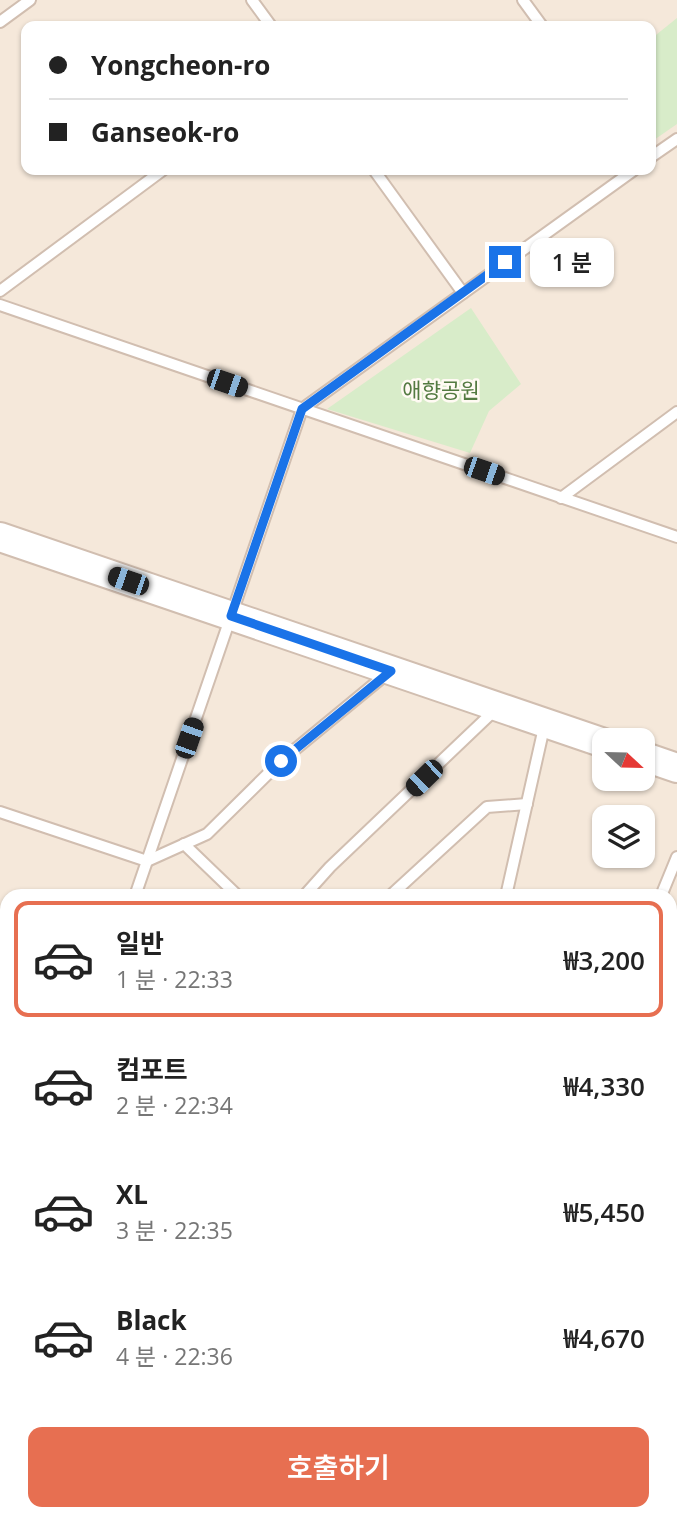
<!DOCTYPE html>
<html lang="ko">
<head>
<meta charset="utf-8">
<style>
  :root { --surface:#fff; --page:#f2f2f2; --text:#222; --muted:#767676; --line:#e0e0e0; --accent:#e76f51 }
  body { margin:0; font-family:"Open Sans","Noto Sans KR",sans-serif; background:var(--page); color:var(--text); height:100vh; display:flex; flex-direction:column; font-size:26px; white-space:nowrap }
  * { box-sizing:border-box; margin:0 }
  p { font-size:23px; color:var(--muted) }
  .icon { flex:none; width:38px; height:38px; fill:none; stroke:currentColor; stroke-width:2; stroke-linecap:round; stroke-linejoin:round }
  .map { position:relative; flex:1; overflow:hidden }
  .drawer { position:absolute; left:0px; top:889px; width:677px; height:632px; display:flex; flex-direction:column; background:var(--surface); border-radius:21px 21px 0 0; box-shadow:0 2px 5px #0004 }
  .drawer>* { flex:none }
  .top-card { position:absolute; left:21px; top:21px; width:635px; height:154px; border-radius:14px; box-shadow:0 2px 5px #0004; display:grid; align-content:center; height:154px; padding:0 28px; background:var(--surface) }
  .needle { width:46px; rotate:112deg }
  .controls { position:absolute; left:592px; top:728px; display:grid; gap:14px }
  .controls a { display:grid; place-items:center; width:63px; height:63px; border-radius:14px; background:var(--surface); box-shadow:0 2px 5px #0004; font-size:35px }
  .end { position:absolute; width:32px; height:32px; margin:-16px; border:9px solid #1a73e8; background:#fff; box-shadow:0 0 0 4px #fff }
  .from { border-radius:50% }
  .bubble { position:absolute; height:49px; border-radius:14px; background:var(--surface); box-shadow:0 2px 5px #0004; font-size:23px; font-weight:600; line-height:49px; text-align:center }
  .car { position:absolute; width:21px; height:42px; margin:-21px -10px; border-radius:9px; box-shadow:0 0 5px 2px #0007; background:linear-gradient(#222 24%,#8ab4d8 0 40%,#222 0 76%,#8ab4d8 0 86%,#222 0) }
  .top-card b { display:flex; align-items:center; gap:24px; height:66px; font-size:26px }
  .top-card b+b { border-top:2px solid var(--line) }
  .top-card i { width:18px; height:18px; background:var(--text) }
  ul { padding:12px 0 0; list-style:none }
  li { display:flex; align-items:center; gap:21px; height:116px; margin:0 14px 10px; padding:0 14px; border:4px solid transparent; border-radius:14px }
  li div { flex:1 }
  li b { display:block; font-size:26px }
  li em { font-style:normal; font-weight:600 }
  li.current { border-color:var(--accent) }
  li>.icon { width:63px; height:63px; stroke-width:1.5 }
  .primary-button { display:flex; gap:14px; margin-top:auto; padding:14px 28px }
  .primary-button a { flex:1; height:80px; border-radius:14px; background:var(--accent); color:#fff; font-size:28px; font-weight:600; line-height:80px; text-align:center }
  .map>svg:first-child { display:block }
  .residential { fill:#f5e8da; fill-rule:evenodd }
  .green { fill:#d8ecc9 }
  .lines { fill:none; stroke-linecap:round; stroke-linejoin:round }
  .service-casing { stroke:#d1beb0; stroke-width:14 }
  .tertiary-casing { stroke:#d1beb0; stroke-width:32 }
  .service { stroke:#fff; stroke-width:10 }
  .tertiary { stroke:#fff; stroke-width:28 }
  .route { stroke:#1a73e8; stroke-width:9 }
  .labels { text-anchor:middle; stroke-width:5; stroke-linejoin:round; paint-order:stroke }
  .park-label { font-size:21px; fill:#537a41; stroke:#fffaf3 }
</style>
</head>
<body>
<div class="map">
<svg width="677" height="1520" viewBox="0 0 677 1520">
  <rect width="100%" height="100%" fill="#fdf6ec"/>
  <path class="residential" d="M0,0H677V1130L670,1128V896H7V1514H142L143,1520H0ZM26,26H651V170H26ZM604,740H642V779H604ZM604,817H642V856H604Z"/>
  <g class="green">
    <path d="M677,18V124L651,142V39Z"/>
    <path d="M471,308L521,384L489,411L470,453L327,409Z"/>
    <path d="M670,1128L677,1130V1520H143L142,1514H670Z"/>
  </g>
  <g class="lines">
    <g class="service-casing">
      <g id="service">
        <path d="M252,0L271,26"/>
        <path d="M523,0L542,26"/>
        <path d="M0,22L30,0"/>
        <path d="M651,157L677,139"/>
        <path d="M374,170L463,293"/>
        <path d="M0,291L163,170"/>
        <path d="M0,305L677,537"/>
        <path d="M561,498L677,412"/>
        <path d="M0,812L147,861L207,834L281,761L389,672"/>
        <path d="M184,844L238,896"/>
        <path d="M135,896L302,409L634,170"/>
        <path d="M304,896L330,867L496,709"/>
        <path d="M390,896L487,807L527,804"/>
        <path d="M506,896L545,723"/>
        <path d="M661,896L677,857"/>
        <path d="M0,1087L7,1090"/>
        <path d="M670,1103L677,1105"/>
        <path d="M0,1194L7,1188"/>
        <path d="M0,1318L7,1311"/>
        <path d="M0,1421L7,1414"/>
        <path d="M0,1516L12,1520"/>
      </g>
    </g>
    <g class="tertiary-casing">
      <g id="tertiary">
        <path d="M0,537L604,743"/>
        <path d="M642,756L677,768"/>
      </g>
    </g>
    <use href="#service" class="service"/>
    <use href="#tertiary" class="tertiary"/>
  </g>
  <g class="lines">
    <path class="route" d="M281,761L391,671L231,616L302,409L505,262"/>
  </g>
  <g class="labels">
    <g class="park-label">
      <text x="441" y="398">애향공원</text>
    </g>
  </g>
</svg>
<div class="controls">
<a><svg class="needle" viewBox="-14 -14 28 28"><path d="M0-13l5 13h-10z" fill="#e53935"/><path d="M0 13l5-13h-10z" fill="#767676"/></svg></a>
<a><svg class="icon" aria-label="layers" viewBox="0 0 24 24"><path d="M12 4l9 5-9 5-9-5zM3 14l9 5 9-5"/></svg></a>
</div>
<i class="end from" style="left:281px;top:761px"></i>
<i class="end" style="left:505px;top:262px"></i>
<div class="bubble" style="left:530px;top:238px;width:84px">1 분</div>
<i class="car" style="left:227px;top:383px;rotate:109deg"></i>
<i class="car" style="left:484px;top:471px;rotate:109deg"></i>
<i class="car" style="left:128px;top:581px;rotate:289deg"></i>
<i class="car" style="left:189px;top:738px;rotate:19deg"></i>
<i class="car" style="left:424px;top:778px;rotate:226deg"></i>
<div class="top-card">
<b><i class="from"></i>Yongcheon-ro</b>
<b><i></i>Ganseok-ro</b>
</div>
<section class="drawer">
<ul>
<li class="current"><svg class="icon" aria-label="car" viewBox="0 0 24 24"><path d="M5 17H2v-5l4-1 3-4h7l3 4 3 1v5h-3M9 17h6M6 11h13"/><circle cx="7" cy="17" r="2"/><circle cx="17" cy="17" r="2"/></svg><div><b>일반</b><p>1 분 · 22:33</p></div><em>₩3,200</em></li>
<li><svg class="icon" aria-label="car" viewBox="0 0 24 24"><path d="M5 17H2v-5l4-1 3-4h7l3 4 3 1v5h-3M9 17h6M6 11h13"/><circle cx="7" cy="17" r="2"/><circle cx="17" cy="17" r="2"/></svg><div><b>컴포트</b><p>2 분 · 22:34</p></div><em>₩4,330</em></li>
<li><svg class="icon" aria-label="car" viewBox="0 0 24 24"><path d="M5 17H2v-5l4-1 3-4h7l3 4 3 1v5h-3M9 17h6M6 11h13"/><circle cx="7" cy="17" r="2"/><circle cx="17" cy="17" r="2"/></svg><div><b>XL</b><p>3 분 · 22:35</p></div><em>₩5,450</em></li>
<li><svg class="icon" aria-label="car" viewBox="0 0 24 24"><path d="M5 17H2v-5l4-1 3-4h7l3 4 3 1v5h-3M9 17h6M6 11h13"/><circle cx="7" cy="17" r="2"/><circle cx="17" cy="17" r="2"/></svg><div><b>Black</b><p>4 분 · 22:36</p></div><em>₩4,670</em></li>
</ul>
<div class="primary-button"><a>호출하기</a></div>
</section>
</div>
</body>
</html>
